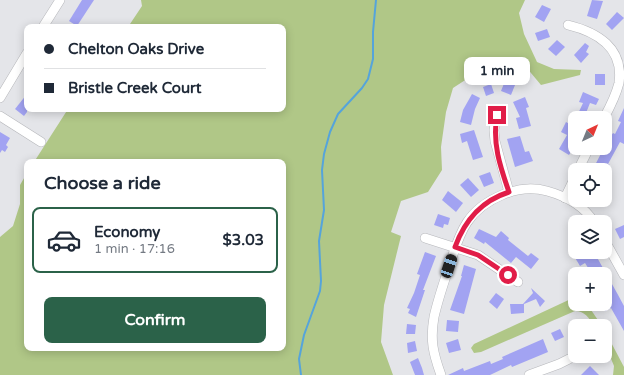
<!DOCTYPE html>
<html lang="en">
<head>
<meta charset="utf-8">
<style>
  :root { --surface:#fff; --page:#f6f6f7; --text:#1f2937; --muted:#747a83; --line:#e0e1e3; --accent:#2b6249 }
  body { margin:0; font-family:"Varela Round",sans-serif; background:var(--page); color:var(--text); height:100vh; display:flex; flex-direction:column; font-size:15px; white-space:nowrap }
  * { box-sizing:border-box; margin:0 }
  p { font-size:13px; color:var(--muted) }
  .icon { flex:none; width:22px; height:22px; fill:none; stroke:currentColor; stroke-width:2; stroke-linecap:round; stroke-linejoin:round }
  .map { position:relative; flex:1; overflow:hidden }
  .side { position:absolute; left:24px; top:159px; width:262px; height:192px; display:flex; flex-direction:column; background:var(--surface); border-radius:8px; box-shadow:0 2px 10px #0003 }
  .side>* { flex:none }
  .banner { position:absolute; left:24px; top:24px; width:262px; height:88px; border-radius:8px; box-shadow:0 2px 10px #0003; display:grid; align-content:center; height:88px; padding:0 20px; background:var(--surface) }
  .needle { width:26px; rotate:43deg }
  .fabs { position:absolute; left:568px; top:111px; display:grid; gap:8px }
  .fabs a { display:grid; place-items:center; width:44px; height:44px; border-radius:8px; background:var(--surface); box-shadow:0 2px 10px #0003; font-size:20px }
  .end { position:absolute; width:18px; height:18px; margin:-9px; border:5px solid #e11d48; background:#fff; box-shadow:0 0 0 2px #fff }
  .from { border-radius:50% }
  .bubble { position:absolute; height:28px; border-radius:8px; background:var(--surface); box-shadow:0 2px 10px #0003; font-size:13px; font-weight:800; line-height:28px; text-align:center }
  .car { position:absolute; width:12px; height:24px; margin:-12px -6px; border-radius:5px; box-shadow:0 0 3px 1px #0007; background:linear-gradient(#222 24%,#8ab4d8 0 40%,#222 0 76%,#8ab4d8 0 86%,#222 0) }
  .banner b { display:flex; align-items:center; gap:14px; height:38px; font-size:15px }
  .banner b+b { border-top:1px solid var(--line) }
  .banner i { width:10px; height:10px; background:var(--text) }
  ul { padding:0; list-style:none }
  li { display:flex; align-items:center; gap:12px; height:66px; margin:0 8px 6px; padding:0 12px; border:2px solid transparent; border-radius:8px }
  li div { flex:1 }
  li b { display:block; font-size:15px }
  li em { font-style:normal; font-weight:800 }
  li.active { border-color:var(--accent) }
  li>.icon { width:36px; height:36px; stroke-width:1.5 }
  h2 { padding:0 20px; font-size:18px; line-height:48px }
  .action { display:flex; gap:8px; margin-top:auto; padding:8px 20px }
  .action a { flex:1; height:46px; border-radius:8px; background:var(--accent); color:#fff; font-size:16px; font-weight:800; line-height:46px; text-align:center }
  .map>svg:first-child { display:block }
  .green { fill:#b0c787 }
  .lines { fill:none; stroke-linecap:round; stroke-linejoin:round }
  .stream { stroke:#55a4db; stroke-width:2 }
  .building { fill:#a2a3f2 }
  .minor-casing { stroke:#b6b7bb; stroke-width:10 }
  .minor { stroke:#fff; stroke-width:9 }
  .route { stroke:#e11d48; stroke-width:5 }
</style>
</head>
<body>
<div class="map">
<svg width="624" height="375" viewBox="0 0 624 375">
  <rect width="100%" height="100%" fill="#e4e5e9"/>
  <g class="green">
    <path d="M141,0H525L519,13L524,34L537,62L554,69L581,70L580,75L541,85L521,61H500L476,73L453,88L446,112L441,147L442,170L428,192L401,201L391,232L401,236L384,305L381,342L393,375H0V237L13,226L20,204V185L27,173V348H283V162H34L68,109H283V27H128L142,6Z"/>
    <path d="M575,297V304H587L602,326H594C589,318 585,311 575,311L481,352L474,353L471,348L474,344Z"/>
    <path d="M605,331L624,367V375H613L614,366L605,344Z"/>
  </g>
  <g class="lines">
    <path class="stream" d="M301,375L299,359L304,335L320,291L321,281L319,241L324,210L322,170L324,154L330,132L338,114L362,88L368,79L373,59V32L376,0"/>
  </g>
  <g class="building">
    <path d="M82,0H94L77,26L69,21Z"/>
    <path d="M592,0L603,1L597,19L587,16Z"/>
    <path d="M542,5L551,9L544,22L535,17Z"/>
    <path d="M617,12L624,18L612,30L606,24Z"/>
    <path d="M547,29L550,37L538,41L535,33Z"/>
    <path d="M557,40L565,47L556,56L548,49Z"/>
    <path d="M585,43L589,46L586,52L589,54L581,63L574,55Z"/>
    <rect x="595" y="74" width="10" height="11"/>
    <path d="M505,81L515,85L511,95L501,91Z"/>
    <path d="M491,84L494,93L486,96L483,87Z"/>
    <path d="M583,92L599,99L596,105L590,103L586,113L597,118H576L583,103L579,102Z"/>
    <path d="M27,94V112L24,116L15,109Z"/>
    <path d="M472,94L480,98L475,109L471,125L460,122L463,110Z"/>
    <path d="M525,97L529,107L526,108L531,126L519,129L516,118L520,117L513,102Z"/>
    <path d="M624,108V144L620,142L608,164L610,165L608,170H600L594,167L607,142L613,133L615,134L621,122L618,121Z"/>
    <path d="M566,122L575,127V145L569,155L559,149L567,135L561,132Z"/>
    <path d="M474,130L483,157L473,160L467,141L462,143L460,134Z"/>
    <path d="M0,132L10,138L6,145L8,147L5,152L2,150L0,153Z"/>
    <path d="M520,136L525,152L529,151L533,161L515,167L507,139Z"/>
    <path d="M490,172L494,183L484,187L479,176Z"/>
    <path d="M468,178L479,190L471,197L460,185Z"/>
    <path d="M448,191L463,203L456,212L442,200Z"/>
    <path d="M438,214L450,218L448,225L444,224L443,228L434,225Z"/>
    <path d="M624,225V237L620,239L615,229Z"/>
    <path d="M479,229L496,237L501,231L509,238L508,240L528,256L531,253L539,259L531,269L516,257L511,263L485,242L484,244L474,238Z"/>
    <path d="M425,252L436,256L423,290H425L416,317L408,313L410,309L407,308L414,293L420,275L417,274Z"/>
    <path d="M581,252H594L617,293L624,306V331L611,308L605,311L601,304H605V274H592L585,263L580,266L574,256Z"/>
    <path d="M464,265L476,269L464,314L450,310L462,276H461Z"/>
    <path d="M531,288L545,301L540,307L536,299L524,304V313L511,314L510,304H523L533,293Z"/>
    <path d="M496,293L504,299L497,309L489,302Z"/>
    <path d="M447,320L459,321L458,332L446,331Z"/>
    <path d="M407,324L416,325L415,334H406Z"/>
    <path d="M560,329L564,337L555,341L551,333Z"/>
    <path d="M458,339L461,350L449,353L446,343Z"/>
    <path d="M543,339L548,352L512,367L511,365L490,375H448L463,368L464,371L490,361L491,364L503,359L502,357L511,353Z"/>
    <path d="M415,341L417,351L408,353L407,343Z"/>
    <path d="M418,358L422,368L424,375H415L410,362Z"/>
    <path d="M590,366L599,375H581Z"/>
  </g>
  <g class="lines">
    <g class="minor-casing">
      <g id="minor">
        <path d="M568,25C597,32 624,48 619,83C616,95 610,107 604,118"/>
        <path d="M43,27L60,0"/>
        <path d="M0,98L27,53"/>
        <path d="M497,115L494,130L495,141L509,192"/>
        <path d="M0,116L41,142"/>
        <path d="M578,170L589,148"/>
        <path d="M565,198L575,177"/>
        <path d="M425,238L478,255L518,282"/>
        <path d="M605,241L624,275"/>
        <path d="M441,375C433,353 430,340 434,317C438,299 444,282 450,264C460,231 468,209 502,195C516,189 532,187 547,191C565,196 584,206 594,222"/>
        <path d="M529,375L559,364L569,359"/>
      </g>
    </g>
    <use href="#minor" class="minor"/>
  </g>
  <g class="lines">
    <path class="route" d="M497,115C492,143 500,166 509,192C481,201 465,220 455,247L478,255L508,275"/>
  </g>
</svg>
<div class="fabs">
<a><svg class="needle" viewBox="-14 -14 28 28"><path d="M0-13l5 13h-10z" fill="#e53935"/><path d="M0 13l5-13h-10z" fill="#747a83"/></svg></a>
<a><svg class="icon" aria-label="locate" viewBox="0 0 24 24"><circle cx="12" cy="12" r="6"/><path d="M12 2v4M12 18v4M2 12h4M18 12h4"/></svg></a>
<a><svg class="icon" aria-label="layers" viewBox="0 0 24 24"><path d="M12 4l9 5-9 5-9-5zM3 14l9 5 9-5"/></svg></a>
<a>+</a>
<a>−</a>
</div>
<i class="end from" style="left:508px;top:275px"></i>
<i class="end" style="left:497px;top:115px"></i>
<div class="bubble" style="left:464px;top:57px;width:66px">1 min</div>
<i class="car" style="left:449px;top:266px;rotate:18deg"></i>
<div class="banner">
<b><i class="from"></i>Chelton Oaks Drive</b>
<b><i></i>Bristle Creek Court</b>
</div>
<section class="side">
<h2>Choose a ride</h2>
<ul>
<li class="active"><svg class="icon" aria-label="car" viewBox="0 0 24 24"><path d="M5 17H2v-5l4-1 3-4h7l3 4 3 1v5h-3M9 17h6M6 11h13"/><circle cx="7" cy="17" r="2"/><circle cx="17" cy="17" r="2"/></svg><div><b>Economy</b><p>1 min · 17:16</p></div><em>$3.03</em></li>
</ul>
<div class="action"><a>Confirm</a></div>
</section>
</div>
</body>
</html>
